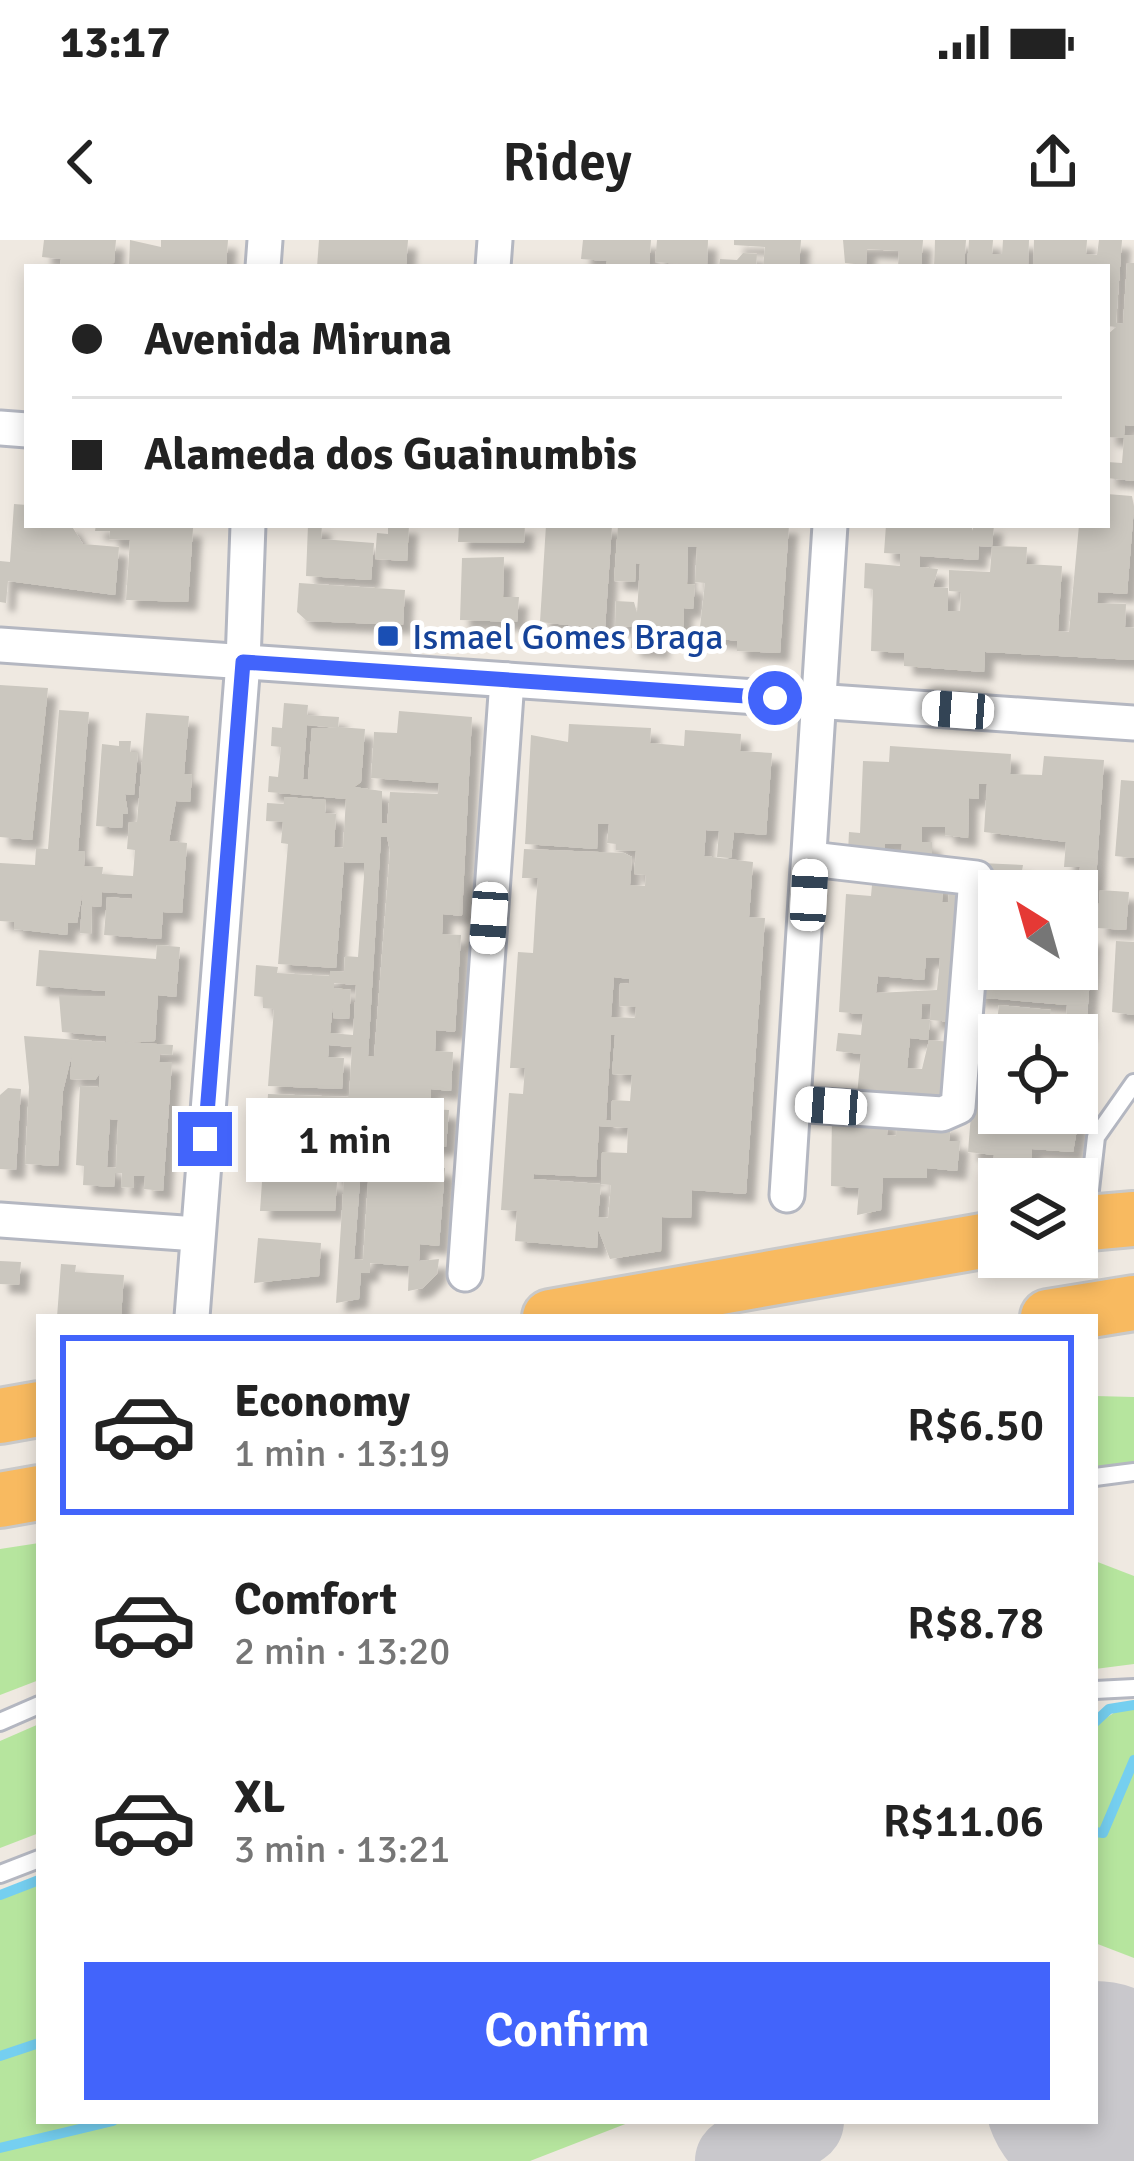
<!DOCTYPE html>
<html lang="en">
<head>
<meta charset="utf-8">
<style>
  :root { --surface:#fff; --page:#f2f2f2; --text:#222; --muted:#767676; --line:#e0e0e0; --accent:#4264fb }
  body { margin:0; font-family:Signika,sans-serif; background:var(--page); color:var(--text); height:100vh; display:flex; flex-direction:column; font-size:45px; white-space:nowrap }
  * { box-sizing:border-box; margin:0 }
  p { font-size:39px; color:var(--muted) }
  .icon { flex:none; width:66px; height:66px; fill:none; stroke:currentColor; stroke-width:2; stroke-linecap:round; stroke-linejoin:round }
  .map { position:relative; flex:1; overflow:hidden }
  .side { position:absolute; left:36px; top:1074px; width:1062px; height:810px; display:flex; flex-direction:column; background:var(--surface); border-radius:0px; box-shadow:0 6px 18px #0003 }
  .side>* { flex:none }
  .banner { position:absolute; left:24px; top:24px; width:1086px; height:264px; border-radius:0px; box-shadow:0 6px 18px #0003; display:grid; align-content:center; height:264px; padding:0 48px; background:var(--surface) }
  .needle { width:78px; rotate:323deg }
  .fabs { position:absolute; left:978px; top:630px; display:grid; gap:24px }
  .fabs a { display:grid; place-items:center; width:120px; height:120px; border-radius:0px; background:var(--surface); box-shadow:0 6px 18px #0003; font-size:60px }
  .end { position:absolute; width:54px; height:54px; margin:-27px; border:15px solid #4264fb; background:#fff; box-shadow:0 0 0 6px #fff }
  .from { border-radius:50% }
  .bubble { position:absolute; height:84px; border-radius:0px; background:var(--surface); box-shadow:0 6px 18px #0003; font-size:39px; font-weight:600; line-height:84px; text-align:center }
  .car { position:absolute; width:36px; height:72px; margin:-36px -18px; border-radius:15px; box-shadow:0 0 9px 3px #0007; background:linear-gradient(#fff 24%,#345 0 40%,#fff 0 76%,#345 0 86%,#fff 0) }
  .banner b { display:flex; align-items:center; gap:42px; height:114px; font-size:45px }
  .banner b+b { border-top:3px solid var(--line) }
  .banner i { width:30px; height:30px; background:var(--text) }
  ul { padding:21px 0 0; list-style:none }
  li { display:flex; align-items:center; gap:36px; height:180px; margin:0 24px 18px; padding:0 24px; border:6px solid transparent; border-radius:0px }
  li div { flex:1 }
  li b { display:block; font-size:45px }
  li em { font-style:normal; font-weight:600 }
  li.selected { border-color:var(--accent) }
  li>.icon { width:108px; height:108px; stroke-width:1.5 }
  .action { display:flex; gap:24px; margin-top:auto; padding:24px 48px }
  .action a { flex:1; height:138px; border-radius:0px; background:var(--accent); color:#fff; font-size:48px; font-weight:600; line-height:138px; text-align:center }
  .status { display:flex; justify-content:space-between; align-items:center; height:84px; padding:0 60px; background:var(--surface); direction:ltr }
  .status svg { height:33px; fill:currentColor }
  header { display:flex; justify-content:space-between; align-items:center; height:156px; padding:0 48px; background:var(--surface); font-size:54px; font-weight:600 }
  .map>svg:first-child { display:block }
  .green { fill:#b6e59e }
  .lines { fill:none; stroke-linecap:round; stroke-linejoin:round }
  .stream { stroke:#75cff0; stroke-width:10 }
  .taxiway { stroke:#c9c8cc; stroke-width:90 }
  .runway { stroke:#c9c8cc; stroke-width:222 }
  .building { fill:#cbc7bf; fill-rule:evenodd; filter:url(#shadow) }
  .service-casing { stroke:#b4b7c1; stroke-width:22 }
  .minor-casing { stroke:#b4b7c1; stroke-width:39 }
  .trunk-casing { stroke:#c9c9c9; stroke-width:60 }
  .service { stroke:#fff; stroke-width:16 }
  .minor { stroke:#fff; stroke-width:33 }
  .trunk { stroke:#f8ba60; stroke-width:54 }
  .route { stroke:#4264fb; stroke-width:15 }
  .transit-dot { fill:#1a4fb4; stroke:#fff; stroke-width:4.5 }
  .labels { text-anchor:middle; stroke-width:10; stroke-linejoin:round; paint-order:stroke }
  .transit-label { font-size:36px; fill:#164399; stroke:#fff; text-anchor:start }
</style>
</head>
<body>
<div class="status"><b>13:17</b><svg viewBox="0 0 49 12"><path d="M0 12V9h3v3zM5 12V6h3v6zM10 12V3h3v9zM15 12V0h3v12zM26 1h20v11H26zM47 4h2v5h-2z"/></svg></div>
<header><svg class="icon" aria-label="back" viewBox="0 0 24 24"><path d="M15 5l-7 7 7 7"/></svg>Ridey<svg class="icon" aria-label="share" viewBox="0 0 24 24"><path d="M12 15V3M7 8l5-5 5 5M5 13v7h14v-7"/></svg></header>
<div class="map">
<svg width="1134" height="1921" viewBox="0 0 1134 1921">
  <defs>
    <filter id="shadow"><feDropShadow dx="9" dy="9" stdDeviation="3" flood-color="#0004"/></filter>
  </defs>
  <rect width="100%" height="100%" fill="#efe9e1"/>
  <g class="green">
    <path d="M1095,1156L1134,1157V1223L1095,1227Z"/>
    <path d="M39,1303V1440L0,1455V1309Z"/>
    <path d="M1095,1321L1134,1336V1424L1095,1429Z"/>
    <path d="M1123,1467L1134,1468V1718L1095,1703V1485Z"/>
    <path d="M39,1484V1593L0,1608V1501Z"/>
    <path d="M39,1643V1881H633L530,1921H0V1658Z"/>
  </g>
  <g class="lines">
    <g class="stream">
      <path d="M1095,1482L1109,1469L1134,1465"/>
      <path d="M1095,1592L1103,1593L1134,1520"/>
      <path d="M0,1655L39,1640"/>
      <path d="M0,1816L39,1803"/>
      <path d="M0,1908L113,1881"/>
    </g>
    <path class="taxiway" d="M740,1921L799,1881"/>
    <path class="runway" d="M1095,1852L1134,1867"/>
  </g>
  <g class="building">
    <path d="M44,0H116L114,23L60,27L61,19L42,17Z"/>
    <path d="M130,0L161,7V0H228L226,27H129Z"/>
    <path d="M319,0H408L406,27H317Z"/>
    <path d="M583,0H651L649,27H606L607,21L581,19Z"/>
    <path d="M657,0H708L707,26L655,22Z"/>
    <path d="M734,0H801L799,27H763L765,7L734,5Z"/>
    <path d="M843,0H923L921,27H898L899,11L867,9L866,25L845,23Z"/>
    <path d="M935,0H966L964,27H934Z"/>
    <path d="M969,0H993L992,14H1002L1003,0H1029L1028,27L967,26Z"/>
    <path d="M1034,0H1087L1086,14L1097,15L1099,0H1122L1116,83L1123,84L1127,23H1134V186L1125,185L1124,195H1134V241L1107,238V222L1122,223L1124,198L1107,197V95L1116,87L1107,86V27H1033Z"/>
    <path d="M743,13L757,14L756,27H719L720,19L737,20Z"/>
    <path d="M1107,254L1132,256L1134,267L1127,354L1098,352L1097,363L1126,364L1125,387L1134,388V420L985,412L984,432L904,426V413L871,411L873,349L864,348L865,323L900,326V314L884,313L886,285H971L973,291V285H994L992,306L1027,307L1026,324L1062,326L1058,391L1069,392L1079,285H1107ZM979,306L992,307L990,332L949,330V351L961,352L960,371H948V348L933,347L938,329L920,327V316L978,320Z"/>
    <path d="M14,264L27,265V285H71L83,304L119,307L115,355L8,341L6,363L0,362V321L10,322Z"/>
    <path d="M96,285L193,288L188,362L126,360L130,300L109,299L110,291H95Z"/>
    <path d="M308,285H322L321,299L374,303L371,340L306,336Z"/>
    <path d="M388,285H409L407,321L375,319L377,293L388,294Z"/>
    <path d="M459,285H525L524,303L458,302Z"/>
    <path d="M546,285H612L605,389L540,382Z"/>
    <path d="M618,285H789L780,413L737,411V401L699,396L705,343L695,342L697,307H688L687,344L695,345L693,369L684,368L683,394L662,393L660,410L631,408L632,387L615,386L616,361L634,362L637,373L640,324L636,323L635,342L614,341Z"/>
    <path d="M504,317L503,357H519L517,382L460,380L462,318Z"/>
    <path d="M299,343L405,350L403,385L307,381L297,372Z"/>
    <path d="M0,445L48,448L32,600L0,597Z"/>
    <path d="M284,463L308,465L307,475L339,477L338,487L365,489L361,542L354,547L382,551V583L387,584L390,552L438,554L439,543L371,538L374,492L397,493L399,471L472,477L462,676L443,674L442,694L461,695L455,792L436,790L435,811L453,812L451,851L431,849L430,869L449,870L446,907L428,906L426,926L445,928L439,1006L420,1004L419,1021L439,1019L437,1034L423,1048L408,1051L409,1026L370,1023V1033H361L359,1059L336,1063L344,938L332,937L334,917L345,919L348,870L317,868L327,870L322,941L337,942L335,971H260L268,854L349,857L352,807L329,805L328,817L344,818L342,849L268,846L274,769L263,768V757L254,756L256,725L278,727L277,733L330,736V731L344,732L345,716L358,717L364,637V623L344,622L336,728L278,724L288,604L281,603L283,582L266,581L267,563L284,564V557L326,560L325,573L336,574L334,607L343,608L346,559L268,552L269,536L278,537L281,507L271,506L272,487L282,488ZM307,485L338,488H312L308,540L303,539ZM381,597H387L390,611L374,817L368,816ZM334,743L356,745L353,795L330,793L333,763V778L349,779L351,750L334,748ZM360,941L368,942L363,1020L354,1019Z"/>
    <path d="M59,470L89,472L78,611H85L84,626L103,627L102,634L133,636L135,610L127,609L129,582H137L146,473L189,476L184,534L192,535L190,562L176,561L169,601L187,603L182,673L163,672L161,699L104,695L107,657L132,659V654L102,652L101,667L92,666L91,694L80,693L83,650L77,683H68L67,695L14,689V682L0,681V623L35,625L36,608L48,609Z"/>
    <path d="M569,484L651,488L650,503L684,506L685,490L741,494L740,511L772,513L766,595L734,592L731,618L717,617L719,591L706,590L704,616L753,622L749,677L765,678L746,954L692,950L691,978L662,977L661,1011L610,1019L598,989L597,1008L515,1001L517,971L501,970L509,853L523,854L525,828H510L518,712L533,713L536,663L538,638H522L524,609L624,613L632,617L630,645L645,646L646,635L634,634L636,611L616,610V604L607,603L609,584H598L597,609L525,604L531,495L568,502ZM614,737L629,739V744L620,743L619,766L636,767L635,778L611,777ZM611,795H615L612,834L632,835L630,861L612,860L611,881L606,880ZM599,886L628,888L627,913L602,912L601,944L611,945L608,978L598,977L601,944L533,939L534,934L596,937Z"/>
    <path d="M119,501H131L130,512H138L134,555L125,554L128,574H123L122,588L96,586L102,504L119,506Z"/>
    <path d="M890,506L1011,514L1010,534L1042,535L1044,516L1104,520L1094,671L1077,670L1080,627H1064L1066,602L984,592L987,544H979V559L969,558L968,598L945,595V587H922V602H932V619L901,616L902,604H885L884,615L848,612L849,592L860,593L863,521L889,522Z"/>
    <path d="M1121,540L1134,541V618L1115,616Z"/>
    <path d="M981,623L1023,625L1022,631L1057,634L1055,651H999V711L977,709Z"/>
    <path d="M873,634L943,643L942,662H948L950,647L961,648L953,782L930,780L931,764H922L921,779L930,780L928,800L910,798L907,828L922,829L929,800L951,802L946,850L940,858L857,855L861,814L836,811L838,793L861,795L863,774L839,772L846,654L871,656ZM926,718H940L937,750L876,753L878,736L924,740Z"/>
    <path d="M1100,650L1129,652L1126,690L1097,688Z"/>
    <path d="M1077,696L1093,697L1086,792L999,795V826L994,833H999V845L969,843L973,780L997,782L999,765L1051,770L1050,779L1066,781L1067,765L974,757L976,729H1077Z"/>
    <path d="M1116,701L1134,702V775L1112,772Z"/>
    <path d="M157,705L180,707L176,757L158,755L155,801L125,802L173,805L172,815L160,814L159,822H172L163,951L144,949L145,936H134V948L121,947L122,933H115L114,947L83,945L84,926L76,925L80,846L99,847L100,833L95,840L70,839L72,814L63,851L58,926L25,924L29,847L24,796L106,802V796L62,792L59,756H105V751L36,746L39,710L156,719ZM110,879L118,880L116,928L107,927Z"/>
    <path d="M8,848L21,849L16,930L0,929V855Z"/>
    <path d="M973,849L999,851V873H1080L1073,912L1032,909L1030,939H999V951L991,952L994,915L968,912Z"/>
    <path d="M329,870L342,872L340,903L327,902Z"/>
    <path d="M832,874L888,879L887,895L896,896L897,880L951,885L949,901H960L957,931L927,928V938H883L881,970L857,975L859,948L831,946Z"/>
    <path d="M258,998L321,1003L319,1036L254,1043Z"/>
    <path d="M0,1021L21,1022L19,1045L0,1044Z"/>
    <path d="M61,1024L76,1025L75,1032L124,1035L121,1077H57Z"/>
  </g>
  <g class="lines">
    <g class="service-casing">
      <g id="service">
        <path d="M1087,976L1096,897L1134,843"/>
        <path d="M1095,1237L1134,1232"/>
        <path d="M1095,1450L1134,1448"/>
        <path d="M0,1482L39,1465"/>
        <path d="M0,1634L39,1619"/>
      </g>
    </g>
    <g class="minor-casing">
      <g id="minor">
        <path d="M263,27L265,0"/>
        <path d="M493,27L495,0"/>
        <path d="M0,188L27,190"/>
        <path d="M0,405L1134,483"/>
        <path d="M794,864L942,874L958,867L976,638L811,619"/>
        <path d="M787,955L830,285"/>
        <path d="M0,980L197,994"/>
        <path d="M465,1034L507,440"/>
        <path d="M192,1077L243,422L248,285"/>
      </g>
    </g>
    <g class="trunk-casing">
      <g id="trunk">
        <path d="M1077,984L1134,979"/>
        <path d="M550,1077L999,998"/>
        <path d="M1048,1077L1134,1063"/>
        <path d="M0,1176L39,1169"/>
        <path d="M0,1260L39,1253"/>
      </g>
    </g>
    <use href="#service" class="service"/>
    <use href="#minor" class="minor"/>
    <use href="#trunk" class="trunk"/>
  </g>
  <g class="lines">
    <path class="route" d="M205,899L243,422L775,458"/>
  </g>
  <rect class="transit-dot" x="376" y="384" width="24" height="24" rx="6"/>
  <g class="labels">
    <g class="transit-label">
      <text x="412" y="409">Ismael Gomes Braga</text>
    </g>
  </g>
</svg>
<div class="fabs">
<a><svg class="needle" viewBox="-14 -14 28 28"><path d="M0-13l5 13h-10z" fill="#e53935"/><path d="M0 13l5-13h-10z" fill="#767676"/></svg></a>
<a><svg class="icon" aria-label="locate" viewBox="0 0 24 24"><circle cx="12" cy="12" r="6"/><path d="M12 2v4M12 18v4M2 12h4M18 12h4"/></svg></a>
<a><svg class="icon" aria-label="layers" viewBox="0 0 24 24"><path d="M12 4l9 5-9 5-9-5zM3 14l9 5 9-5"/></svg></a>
</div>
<i class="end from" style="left:775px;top:458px"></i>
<i class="end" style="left:205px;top:899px"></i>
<div class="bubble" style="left:246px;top:858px;width:198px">1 min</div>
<i class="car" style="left:958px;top:470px;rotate:274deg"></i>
<i class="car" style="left:809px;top:655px;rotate:3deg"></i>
<i class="car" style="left:489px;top:678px;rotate:184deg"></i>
<i class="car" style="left:831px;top:866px;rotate:274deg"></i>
<div class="banner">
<b><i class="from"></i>Avenida Miruna</b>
<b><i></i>Alameda dos Guainumbis</b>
</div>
<section class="side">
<ul>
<li class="selected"><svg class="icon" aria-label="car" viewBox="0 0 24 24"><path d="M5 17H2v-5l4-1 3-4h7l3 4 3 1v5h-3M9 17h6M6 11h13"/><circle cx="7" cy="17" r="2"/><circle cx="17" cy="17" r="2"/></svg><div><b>Economy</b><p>1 min · 13:19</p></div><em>R$6.50</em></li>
<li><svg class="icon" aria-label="car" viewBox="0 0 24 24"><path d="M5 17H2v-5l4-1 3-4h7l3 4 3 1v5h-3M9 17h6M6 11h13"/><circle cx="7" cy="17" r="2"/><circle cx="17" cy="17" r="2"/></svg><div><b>Comfort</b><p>2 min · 13:20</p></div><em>R$8.78</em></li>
<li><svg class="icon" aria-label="car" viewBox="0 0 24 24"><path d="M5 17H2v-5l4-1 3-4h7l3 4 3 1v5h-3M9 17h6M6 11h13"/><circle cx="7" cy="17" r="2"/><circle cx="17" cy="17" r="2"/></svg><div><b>XL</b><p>3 min · 13:21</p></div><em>R$11.06</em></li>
</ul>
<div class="action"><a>Confirm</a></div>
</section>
</div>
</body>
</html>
